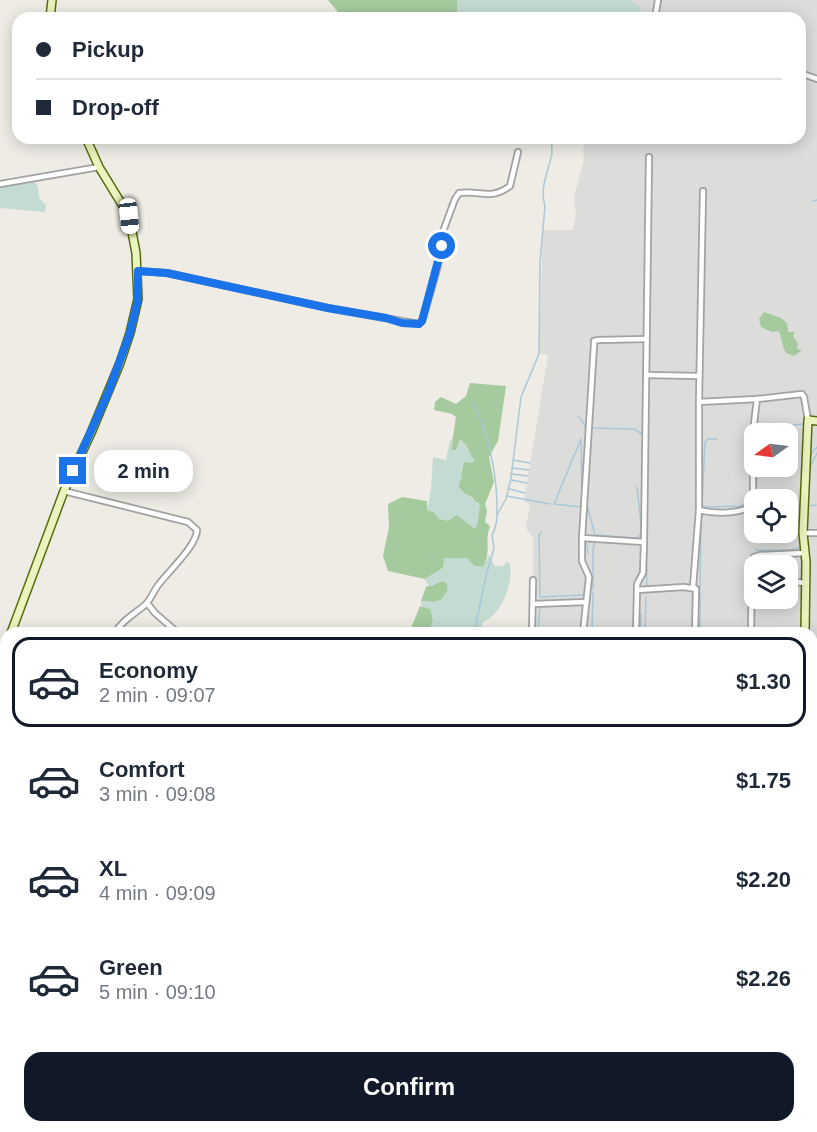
<!DOCTYPE html>
<html lang="en">
<head>
<meta charset="utf-8">
<style>
  :root { --surface:#fff; --page:#f6f6f7; --text:#1f2937; --muted:#747a83; --line:#e0e1e3; --accent:#111827 }
  body { margin:0; font-family:Helvetica,sans-serif; background:var(--page); color:var(--text); height:100vh; display:flex; flex-direction:column; font-size:22px; white-space:nowrap }
  * { box-sizing:border-box; margin:0 }
  p { font-size:20px; color:var(--muted) }
  .icon { flex:none; width:33px; height:33px; fill:none; stroke:currentColor; stroke-width:2; stroke-linecap:round; stroke-linejoin:round }
  .map { position:relative; flex:1; overflow:hidden }
  .side { position:absolute; left:0px; top:627px; width:818px; height:506px; display:flex; flex-direction:column; background:var(--surface); border-radius:18px 18px 0 0; box-shadow:0 3px 15px #0003 }
  .side>* { flex:none }
  .top-card { position:absolute; left:12px; top:12px; width:794px; height:132px; border-radius:18px; box-shadow:0 3px 15px #0003; display:grid; align-content:center; height:132px; padding:0 24px; background:var(--surface) }
  .needle { width:39px; rotate:256deg }
  .tools { position:absolute; left:744px; top:423px; display:grid; gap:12px }
  .tools a { display:grid; place-items:center; width:54px; height:54px; border-radius:12px; background:var(--surface); box-shadow:0 3px 15px #0003; font-size:30px }
  .end { position:absolute; width:27px; height:27px; margin:-14px; border:8px solid #1a73e8; background:#fff; box-shadow:0 0 0 3px #fff }
  .from { border-radius:50% }
  .bubble { position:absolute; height:42px; border-radius:18px; background:var(--surface); box-shadow:0 3px 15px #0003; font-size:20px; font-weight:700; line-height:42px; text-align:center }
  .car { position:absolute; width:18px; height:36px; margin:-18px -9px; border-radius:8px; box-shadow:0 0 4px 2px #0007; background:linear-gradient(#fff 24%,#345 0 40%,#fff 0 76%,#345 0 86%,#fff 0) }
  .top-card b { display:flex; align-items:center; gap:21px; height:57px; font-size:22px }
  .top-card b+b { border-top:2px solid var(--line) }
  .top-card i { width:15px; height:15px; background:var(--text) }
  ul { padding:10px 0 0; list-style:none }
  li { display:flex; align-items:center; gap:18px; height:90px; margin:0 12px 9px; padding:0 12px; border:3px solid transparent; border-radius:18px }
  li div { flex:1 }
  li b { display:block; font-size:22px }
  li em { font-style:normal; font-weight:700 }
  li.on { border-color:var(--accent) }
  li>.icon { width:54px; height:54px; stroke-width:1.5 }
  .button { display:flex; gap:12px; margin-top:auto; padding:12px 24px }
  .button a { flex:1; height:69px; border-radius:18px; background:var(--accent); color:#fff; font-size:24px; font-weight:700; line-height:69px; text-align:center }
  .map>svg:first-child { display:block }
  .residential { fill:#dcdcdb; fill-rule:evenodd }
  .farmland { fill:#e7ecd2 }
  .forest { fill:#a5ca9e }
  .wetland { fill:#c4dbd3 }
  .lines { fill:none; stroke-linecap:round; stroke-linejoin:round }
  .stream { stroke:#a9c8d8; stroke-width:1.5 }
  .street-casing { stroke:#a2a2a2; stroke-width:8 }
  .secondary-casing { stroke:#576d0e; stroke-width:10 }
  .street { stroke:#fff; stroke-width:4.5 }
  .secondary { stroke:#ebf4be; stroke-width:7 }
  .route { stroke:#1a73e8; stroke-width:8 }
</style>
</head>
<body>
<div class="map">
<svg width="817" height="1132" viewBox="0 0 817 1132">
  <rect width="100%" height="100%" fill="#eeece5"/>
  <path class="residential" d="M615,0H817V1132H491L487,1127L812,1126V633H533V538L526,528L530,504L524,502L548,355L539,353L543,230H573L576,213L574,202L575,193L584,160L583,149L587,138L618,143L619,138H800V18H636V14ZM754,434H788V466H754ZM754,500H788V532H754ZM754,566H788V598H754Z"/>
  <g class="farmland">
    <path d="M812,1065L817,1068V1132H632L635,1126H812Z"/>
    <path d="M533,1127H614L610,1132H541Z"/>
  </g>
  <g class="forest">
    <path d="M328,0H457L458,18H343Z"/>
    <path d="M764,312L781,318L787,323L788,332H795L793,336L798,344L797,349L802,350L794,356L786,353C782,345 782,340 779,331L772,332L761,327L759,319Z"/>
    <path d="M470,383L506,386L498,441L489,457L494,482L485,504L487,510L485,522L490,526C484,542 492,550 483,567L474,566L467,558H445L443,568L425,579L388,571L383,556L389,527L388,504L402,497L427,501V510L434,512L439,519L457,515L475,528L473,498L465,494L458,487L464,462L471,456L466,445L460,440L456,450H451L456,417L452,414L434,410L435,402L441,397L456,404L466,396Z"/>
    <path d="M442,581L447,583L448,590L441,600L433,602L421,601L426,587Z"/>
    <path d="M420,606L431,609L433,621L429,633H409Z"/>
  </g>
  <g class="wetland">
    <path d="M457,0H630L641,8L640,15L632,18H458Z"/>
    <path d="M35,181L38,187L39,198L46,205L45,212L0,208V186Z"/>
    <path d="M453,438L451,450H456L461,439C467,446 469,454 475,461L471,463L464,462L461,470L462,477L458,486L465,494L480,504L478,522L475,529L457,515L448,521L439,519L434,512L427,510L431,489L433,457L446,460L450,440Z"/>
    <path d="M489,555L495,566H503L507,562L510,563C513,584 503,613 483,622L480,631L488,633H429L433,621L431,609L422,607L421,601L433,602L441,600L448,590L447,583L442,581L432,586L428,585L425,579L443,568L444,558H467L474,566L483,567Z"/>
    <path d="M116,1127L435,1126L437,1132H420L416,1129L413,1132H116Z"/>
  </g>
  <g class="lines">
    <g class="stream">
      <path d="M813,201L817,200"/>
      <path d="M473,402C488,435 496,466 497,503C497,514 498,525 492,535L494,548L486,576L474,633"/>
      <path d="M578,417L581,419L586,428"/>
      <path d="M591,428L634,429L642,434L643,437"/>
      <path d="M756,434L759,428L804,424"/>
      <path d="M717,439H708L705,442L702,505L705,507L741,506L749,502"/>
      <path d="M811,454V425"/>
      <path d="M811,454L817,447"/>
      <path d="M513,460L530,463"/>
      <path d="M512,468L529,470"/>
      <path d="M511,474L528,476"/>
      <path d="M809,474L811,465L817,453"/>
      <path d="M511,480L527,483"/>
      <path d="M643,482V444"/>
      <path d="M509,489L525,493"/>
      <path d="M507,496L550,504"/>
      <path d="M756,500L757,466"/>
      <path d="M808,500V485"/>
      <path d="M586,501L595,535L637,538L642,533L637,487"/>
      <path d="M581,507L554,504L581,439L582,506"/>
      <path d="M497,515L506,499L511,478L521,397L539,354L540,263L545,206C539,187 549,171 552,153C552,148 551,143 552,138"/>
      <path d="M806,526L808,506L816,505"/>
      <path d="M541,532L539,535L540,597L584,595"/>
      <path d="M807,534V544"/>
      <path d="M586,541L588,553"/>
      <path d="M646,541L647,587"/>
      <path d="M808,548L809,553"/>
      <path d="M755,550H791L801,547"/>
      <path d="M755,566L757,558"/>
      <path d="M809,572L810,560"/>
      <path d="M593,589V550L594,544L598,541"/>
      <path d="M700,589L701,522L702,516L706,513"/>
      <path d="M700,592V633"/>
      <path d="M538,633L540,604"/>
      <path d="M592,633L593,593"/>
      <path d="M641,633V614"/>
      <path d="M645,633L646,598"/>
      <path d="M754,633L755,598"/>
      <path d="M812,759L813,779"/>
      <path d="M362,1127L363,1132"/>
    </g>
    <g class="street-casing">
      <g id="street">
        <path d="M655,18L658,0"/>
        <path d="M800,73L817,79"/>
        <path d="M0,184L99,167"/>
        <path d="M138,271L167,273L328,308L419,324L422,321L436,273L442,247V234L455,199L459,193C480,190 490,201 510,186L518,152"/>
        <path d="M647,375L699,376"/>
        <path d="M699,402L703,191"/>
        <path d="M64,491L188,522L197,530C197,545 169,571 159,584C154,590 151,599 146,604C135,614 122,620 115,633"/>
        <path d="M699,510V402L757,399"/>
        <path d="M803,533H817"/>
        <path d="M582,538L644,542"/>
        <path d="M788,581L805,583"/>
        <path d="M637,590V584L643,573L644,542L649,157"/>
        <path d="M147,603L155,613L178,633"/>
        <path d="M533,604L586,602"/>
        <path d="M532,633L533,580"/>
        <path d="M583,633L589,577L582,561V538L594,345V341L598,340L646,339"/>
        <path d="M636,633L637,590L684,587L696,589"/>
        <path d="M695,633L696,589L693,587L699,510C714,514 737,514 750,507L753,495V432L757,399L802,394L804,397L808,420"/>
        <path d="M751,633L752,563L754,557L760,555L805,553"/>
        <path d="M0,691L6,688"/>
        <path d="M0,786L6,790"/>
        <path d="M812,914L817,910"/>
        <path d="M0,942L6,945"/>
        <path d="M812,1020L817,1014"/>
        <path d="M812,1028L817,1031"/>
        <path d="M0,1047L6,1051"/>
        <path d="M612,1132L616,1126"/>
      </g>
    </g>
    <g class="secondary-casing">
      <g id="secondary">
        <path d="M50,18L52,0"/>
        <path d="M11,633L64,491L91,433L120,363L130,333L138,299L136,253L129,216L99,167L86,138"/>
        <path d="M805,633L806,562L803,533L808,420L817,421"/>
        <path d="M0,664L6,648"/>
        <path d="M812,786L817,833"/>
      </g>
    </g>
    <use href="#street" class="street"/>
    <use href="#secondary" class="secondary"/>
  </g>
  <g class="lines">
    <path class="route" d="M73,471L108,393L130,333L138,299V271L167,273L328,308L386,318L402,323L419,324L422,321L442,246"/>
  </g>
</svg>
<div class="tools">
<a><svg class="needle" viewBox="-14 -14 28 28"><path d="M0-13l5 13h-10z" fill="#e53935"/><path d="M0 13l5-13h-10z" fill="#747a83"/></svg></a>
<a><svg class="icon" aria-label="locate" viewBox="0 0 24 24"><circle cx="12" cy="12" r="6"/><path d="M12 2v4M12 18v4M2 12h4M18 12h4"/></svg></a>
<a><svg class="icon" aria-label="layers" viewBox="0 0 24 24"><path d="M12 4l9 5-9 5-9-5zM3 14l9 5 9-5"/></svg></a>
</div>
<i class="end from" style="left:442px;top:246px"></i>
<i class="end" style="left:73px;top:471px"></i>
<div class="bubble" style="left:94px;top:450px;width:99px">2 min</div>
<i class="car" style="left:129px;top:216px;rotate:174deg"></i>
<div class="top-card">
<b><i class="from"></i>Pickup</b>
<b><i></i>Drop-off</b>
</div>
<section class="side">
<ul>
<li class="on"><svg class="icon" aria-label="car" viewBox="0 0 24 24"><path d="M5 17H2v-5l4-1 3-4h7l3 4 3 1v5h-3M9 17h6M6 11h13"/><circle cx="7" cy="17" r="2"/><circle cx="17" cy="17" r="2"/></svg><div><b>Economy</b><p>2 min · 09:07</p></div><em>$1.30</em></li>
<li><svg class="icon" aria-label="car" viewBox="0 0 24 24"><path d="M5 17H2v-5l4-1 3-4h7l3 4 3 1v5h-3M9 17h6M6 11h13"/><circle cx="7" cy="17" r="2"/><circle cx="17" cy="17" r="2"/></svg><div><b>Comfort</b><p>3 min · 09:08</p></div><em>$1.75</em></li>
<li><svg class="icon" aria-label="car" viewBox="0 0 24 24"><path d="M5 17H2v-5l4-1 3-4h7l3 4 3 1v5h-3M9 17h6M6 11h13"/><circle cx="7" cy="17" r="2"/><circle cx="17" cy="17" r="2"/></svg><div><b>XL</b><p>4 min · 09:09</p></div><em>$2.20</em></li>
<li><svg class="icon" aria-label="car" viewBox="0 0 24 24"><path d="M5 17H2v-5l4-1 3-4h7l3 4 3 1v5h-3M9 17h6M6 11h13"/><circle cx="7" cy="17" r="2"/><circle cx="17" cy="17" r="2"/></svg><div><b>Green</b><p>5 min · 09:10</p></div><em>$2.26</em></li>
</ul>
<div class="button"><a>Confirm</a></div>
</section>
</div>
</body>
</html>
